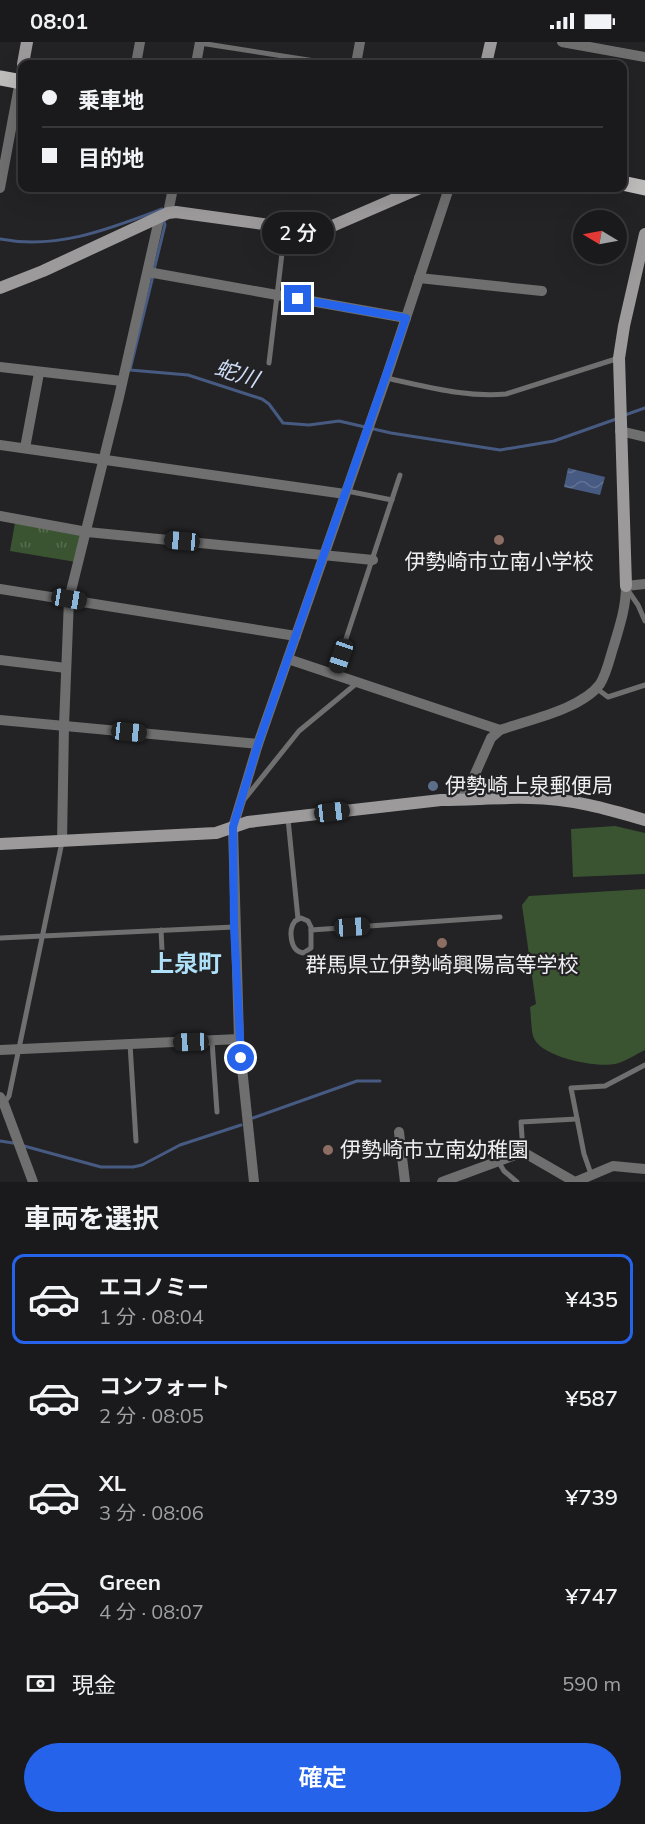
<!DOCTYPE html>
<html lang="ja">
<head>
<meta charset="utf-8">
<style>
  :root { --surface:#1a1a1c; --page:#272729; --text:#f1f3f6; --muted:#9fa1a3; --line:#38383b; --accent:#2563eb }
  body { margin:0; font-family:Mulish,"Noto Sans JP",sans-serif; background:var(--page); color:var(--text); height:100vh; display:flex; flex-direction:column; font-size:22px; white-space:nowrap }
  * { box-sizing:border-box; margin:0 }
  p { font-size:20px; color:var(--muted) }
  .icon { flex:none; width:33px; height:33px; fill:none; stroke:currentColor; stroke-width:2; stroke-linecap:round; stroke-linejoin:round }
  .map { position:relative; height:1140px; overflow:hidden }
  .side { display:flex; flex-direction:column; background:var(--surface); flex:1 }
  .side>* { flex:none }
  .hud { position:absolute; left:18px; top:18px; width:609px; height:132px; border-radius:12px; box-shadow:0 6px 24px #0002,0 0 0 2px var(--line); display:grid; align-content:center; height:132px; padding:0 24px; background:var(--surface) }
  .needle { width:39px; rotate:280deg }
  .controls { position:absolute; left:573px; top:168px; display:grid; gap:12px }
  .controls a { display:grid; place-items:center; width:54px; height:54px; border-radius:50%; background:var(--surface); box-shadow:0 6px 24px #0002,0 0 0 2px var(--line); font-size:30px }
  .end { position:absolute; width:27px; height:27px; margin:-14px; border:8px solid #2563eb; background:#fff; box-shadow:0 0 0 3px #fff }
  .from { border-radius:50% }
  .bubble { position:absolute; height:42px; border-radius:21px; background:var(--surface); box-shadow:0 6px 24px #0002,0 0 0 2px var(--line); font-size:20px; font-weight:600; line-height:42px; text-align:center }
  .car { position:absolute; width:18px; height:36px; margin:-18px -9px; border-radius:8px; box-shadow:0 0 4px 2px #0007; background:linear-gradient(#222 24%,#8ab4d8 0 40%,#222 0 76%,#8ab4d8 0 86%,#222 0) }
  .hud b { display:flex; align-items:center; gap:21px; height:57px; font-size:22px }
  .hud b+b { border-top:2px solid var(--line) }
  .hud i { width:15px; height:15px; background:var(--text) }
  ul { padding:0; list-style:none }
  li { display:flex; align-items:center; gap:18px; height:90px; margin:0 12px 9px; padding:0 12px; border:3px solid transparent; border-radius:12px }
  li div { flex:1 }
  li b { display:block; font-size:22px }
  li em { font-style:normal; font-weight:600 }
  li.on { border-color:var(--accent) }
  li>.icon { width:54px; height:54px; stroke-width:1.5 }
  h2 { padding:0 24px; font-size:27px; line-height:72px }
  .pay { display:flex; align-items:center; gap:15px; height:66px; padding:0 24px; font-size:22px }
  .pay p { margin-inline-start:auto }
  .primary-button { display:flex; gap:12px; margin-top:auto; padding:12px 24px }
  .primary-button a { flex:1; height:69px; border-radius:36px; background:var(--accent); color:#fff; font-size:24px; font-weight:600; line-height:69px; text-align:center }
  .status { display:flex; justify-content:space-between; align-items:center; height:42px; padding:0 30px; background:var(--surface); direction:ltr }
  .status svg { height:16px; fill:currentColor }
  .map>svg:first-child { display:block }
  .grass { fill:#3a5432 }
  .park { fill:url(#park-tufts) }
  .water { fill:url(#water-waves) }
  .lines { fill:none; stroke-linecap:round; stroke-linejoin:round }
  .stream { stroke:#475a82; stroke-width:3 }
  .lane { stroke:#706f6f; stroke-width:5 }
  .street { stroke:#706f6f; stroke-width:10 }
  .secondary { stroke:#9d9a9b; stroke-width:12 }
  .primary { stroke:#bfbcbc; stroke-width:15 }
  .route { stroke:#2563eb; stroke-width:8 }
  .education-dot { fill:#8d6e63; stroke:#232325; stroke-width:2 }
  .service-dot { fill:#5c6f8a; stroke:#232325; stroke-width:2 }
  .labels { text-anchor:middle; stroke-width:4.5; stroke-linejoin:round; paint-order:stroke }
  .poi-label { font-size:21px; fill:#efeff1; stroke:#232325 }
  .water-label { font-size:22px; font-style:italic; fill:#d0def9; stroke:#232325 }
  .quarter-label { font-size:24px; font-weight:bold; fill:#aee1f7; stroke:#232325 }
</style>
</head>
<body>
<div class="status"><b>08:01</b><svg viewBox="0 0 49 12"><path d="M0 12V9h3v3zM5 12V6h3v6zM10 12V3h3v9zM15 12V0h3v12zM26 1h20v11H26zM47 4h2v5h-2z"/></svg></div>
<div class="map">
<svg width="645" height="1140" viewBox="0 0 645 1140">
  <defs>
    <pattern id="park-tufts" width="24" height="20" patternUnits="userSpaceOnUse" patternTransform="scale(1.5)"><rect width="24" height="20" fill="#3a5432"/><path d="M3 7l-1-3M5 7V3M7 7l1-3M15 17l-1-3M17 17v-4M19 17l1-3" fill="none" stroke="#576d50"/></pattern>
    <pattern id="water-waves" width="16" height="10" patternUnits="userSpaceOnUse" patternTransform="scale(1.5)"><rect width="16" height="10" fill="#475a82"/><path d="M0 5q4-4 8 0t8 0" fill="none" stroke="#627294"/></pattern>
  </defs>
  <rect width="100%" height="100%" fill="#232325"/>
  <g class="grass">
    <path d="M615,784L645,791V832L573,835L571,787Z"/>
    <path d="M645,847V1008C636,1012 625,1020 615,1022C596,1026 539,1015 533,994C531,985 531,974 530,965L536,962L522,863L529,854Z"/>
  </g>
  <path class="park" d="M15,481L80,493L76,520L10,509Z"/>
  <path class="water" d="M568,426L605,435L600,453L564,445Z"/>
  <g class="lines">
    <g class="stream">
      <path d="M0,197C57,208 109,187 162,167V169"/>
      <path d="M154,228L165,183L163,176"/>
      <path d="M153,234L130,328L188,333L262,357L269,362L283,381L309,383L339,379L391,391L500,408L554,399L619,376"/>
      <path d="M625,373L645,366"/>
      <path d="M253,1076L357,1039H380"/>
      <path d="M0,1099L13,1101"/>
      <path d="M24,1104L101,1125H133L142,1123L180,1103L241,1083"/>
    </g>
    <g class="lane">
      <path d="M200,1L334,22"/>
      <path d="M269,321L285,186"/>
      <path d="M386,336C425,344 466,356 506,352L619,316"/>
      <path d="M347,449L392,458"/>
      <path d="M627,547L638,563L645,579"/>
      <path d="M334,633L400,433"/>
      <path d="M596,646L608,655L645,643"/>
      <path d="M243,759L299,689L357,641"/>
      <path d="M288,777L298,877"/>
      <path d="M301,876L308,879L311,885V906L303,911C290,909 288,888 295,879Z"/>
      <path d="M161,888L163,929"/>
      <path d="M311,888L500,875"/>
      <path d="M0,896L234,885"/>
      <path d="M212,999L217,1070"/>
      <path d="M130,1002L136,1099"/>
      <path d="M4,1061L9,1054L62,800"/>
      <path d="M523,1110L521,1080L577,1077"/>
      <path d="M498,1119L504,1129L517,1140"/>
      <path d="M591,1132L584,1112L571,1046L605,1044L645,1023"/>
    </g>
    <g class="street">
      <path d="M562,0L645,15"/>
      <path d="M136,22L140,0"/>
      <path d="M196,22L200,0"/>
      <path d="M356,22L360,0"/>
      <path d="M0,146L20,39"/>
      <path d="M168,171L173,146"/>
      <path d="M148,230L406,276"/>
      <path d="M419,236L542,249"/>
      <path d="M0,325L122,339"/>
      <path d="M620,389L645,395"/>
      <path d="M0,403L345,452"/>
      <path d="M25,406L39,331"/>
      <path d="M0,474L87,490L373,518"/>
      <path d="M0,547L296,594"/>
      <path d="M288,617L500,688"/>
      <path d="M0,618L66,626"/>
      <path d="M0,678L258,702"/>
      <path d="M461,758L471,741L491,696L500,688C528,678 582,667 600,642C607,631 610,615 614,603C620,583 626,565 626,544L645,542"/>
      <path d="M62,800L64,684L69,557L119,355L158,182L157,176"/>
      <path d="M0,1008L239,997"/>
      <path d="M0,1055L4,1062L33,1140"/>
      <path d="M399,1090L405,1140"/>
      <path d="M254,1140L239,997L233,785L258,702L386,336L449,146"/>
      <path d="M442,1140L523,1110L575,1140L613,1124L645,1127"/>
    </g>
    <g class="secondary">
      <path d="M23,22L27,0"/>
      <path d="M486,22L491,0"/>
      <path d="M0,246L43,229L168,171L176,170L314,189L330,185L420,146"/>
      <path d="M626,544L619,316L624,284L645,192"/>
      <path d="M0,802L216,791L248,780L441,758C471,758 501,755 530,756C569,756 608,767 645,778"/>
    </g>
    <g class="primary">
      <path d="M0,36L22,40"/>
      <path d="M622,141L645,146"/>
    </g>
  </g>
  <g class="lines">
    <path class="route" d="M241,1016L234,885L233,785L258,702L406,276L298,257"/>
  </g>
  <g class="education-dot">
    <circle cx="499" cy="498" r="6"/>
    <circle cx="442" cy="901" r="6"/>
    <circle cx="328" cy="1108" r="6"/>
  </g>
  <circle class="service-dot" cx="433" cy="744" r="6"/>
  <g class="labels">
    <g class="poi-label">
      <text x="499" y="527">伊勢崎市立南小学校</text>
      <text x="445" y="751" text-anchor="start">伊勢崎上泉郵便局</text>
      <text x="442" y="930">群馬県立伊勢崎興陽高等学校</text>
      <text x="340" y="1115" text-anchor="start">伊勢崎市立南幼稚園</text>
    </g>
    <g class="water-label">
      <text transform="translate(237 331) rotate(18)" y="8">蛇川</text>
    </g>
    <g class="quarter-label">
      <text x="186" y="930">上泉町</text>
    </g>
  </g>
</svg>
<div class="controls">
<a><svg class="needle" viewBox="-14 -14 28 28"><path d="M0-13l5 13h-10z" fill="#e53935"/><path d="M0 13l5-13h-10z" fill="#9fa1a3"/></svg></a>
</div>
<i class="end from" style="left:241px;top:1016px"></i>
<i class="end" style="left:298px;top:257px"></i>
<div class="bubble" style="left:262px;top:170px;width:72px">2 分</div>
<i class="car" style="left:182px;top:499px;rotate:275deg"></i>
<i class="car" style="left:69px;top:557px;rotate:99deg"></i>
<i class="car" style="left:341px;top:614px;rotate:199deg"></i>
<i class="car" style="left:129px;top:690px;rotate:96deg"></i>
<i class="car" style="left:332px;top:770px;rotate:83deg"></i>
<i class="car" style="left:352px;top:885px;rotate:86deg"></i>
<i class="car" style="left:191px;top:1000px;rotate:268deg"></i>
<div class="hud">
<b><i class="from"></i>乗車地</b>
<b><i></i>目的地</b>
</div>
</div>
<section class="side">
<h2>車両を選択</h2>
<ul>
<li class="on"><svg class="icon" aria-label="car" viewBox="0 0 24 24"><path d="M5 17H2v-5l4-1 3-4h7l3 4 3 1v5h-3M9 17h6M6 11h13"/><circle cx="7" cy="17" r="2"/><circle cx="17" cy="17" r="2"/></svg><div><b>エコノミー</b><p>1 分 · 08:04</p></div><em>¥435</em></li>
<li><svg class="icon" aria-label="car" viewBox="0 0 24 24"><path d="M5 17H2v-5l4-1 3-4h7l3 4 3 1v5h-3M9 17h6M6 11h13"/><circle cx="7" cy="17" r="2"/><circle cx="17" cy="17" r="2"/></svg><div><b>コンフォート</b><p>2 分 · 08:05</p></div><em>¥587</em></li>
<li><svg class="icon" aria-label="car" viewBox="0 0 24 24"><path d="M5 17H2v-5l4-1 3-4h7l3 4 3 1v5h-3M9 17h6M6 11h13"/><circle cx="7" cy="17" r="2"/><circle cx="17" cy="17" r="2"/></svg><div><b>XL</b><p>3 分 · 08:06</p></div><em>¥739</em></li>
<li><svg class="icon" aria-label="car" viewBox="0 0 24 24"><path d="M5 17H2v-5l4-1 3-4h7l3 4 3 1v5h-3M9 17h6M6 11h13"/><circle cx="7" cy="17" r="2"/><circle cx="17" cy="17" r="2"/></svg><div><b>Green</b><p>4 分 · 08:07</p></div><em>¥747</em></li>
</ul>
<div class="pay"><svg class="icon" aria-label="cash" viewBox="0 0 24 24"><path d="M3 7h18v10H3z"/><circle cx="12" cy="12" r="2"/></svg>現金<p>590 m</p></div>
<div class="primary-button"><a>確定</a></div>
</section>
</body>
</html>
